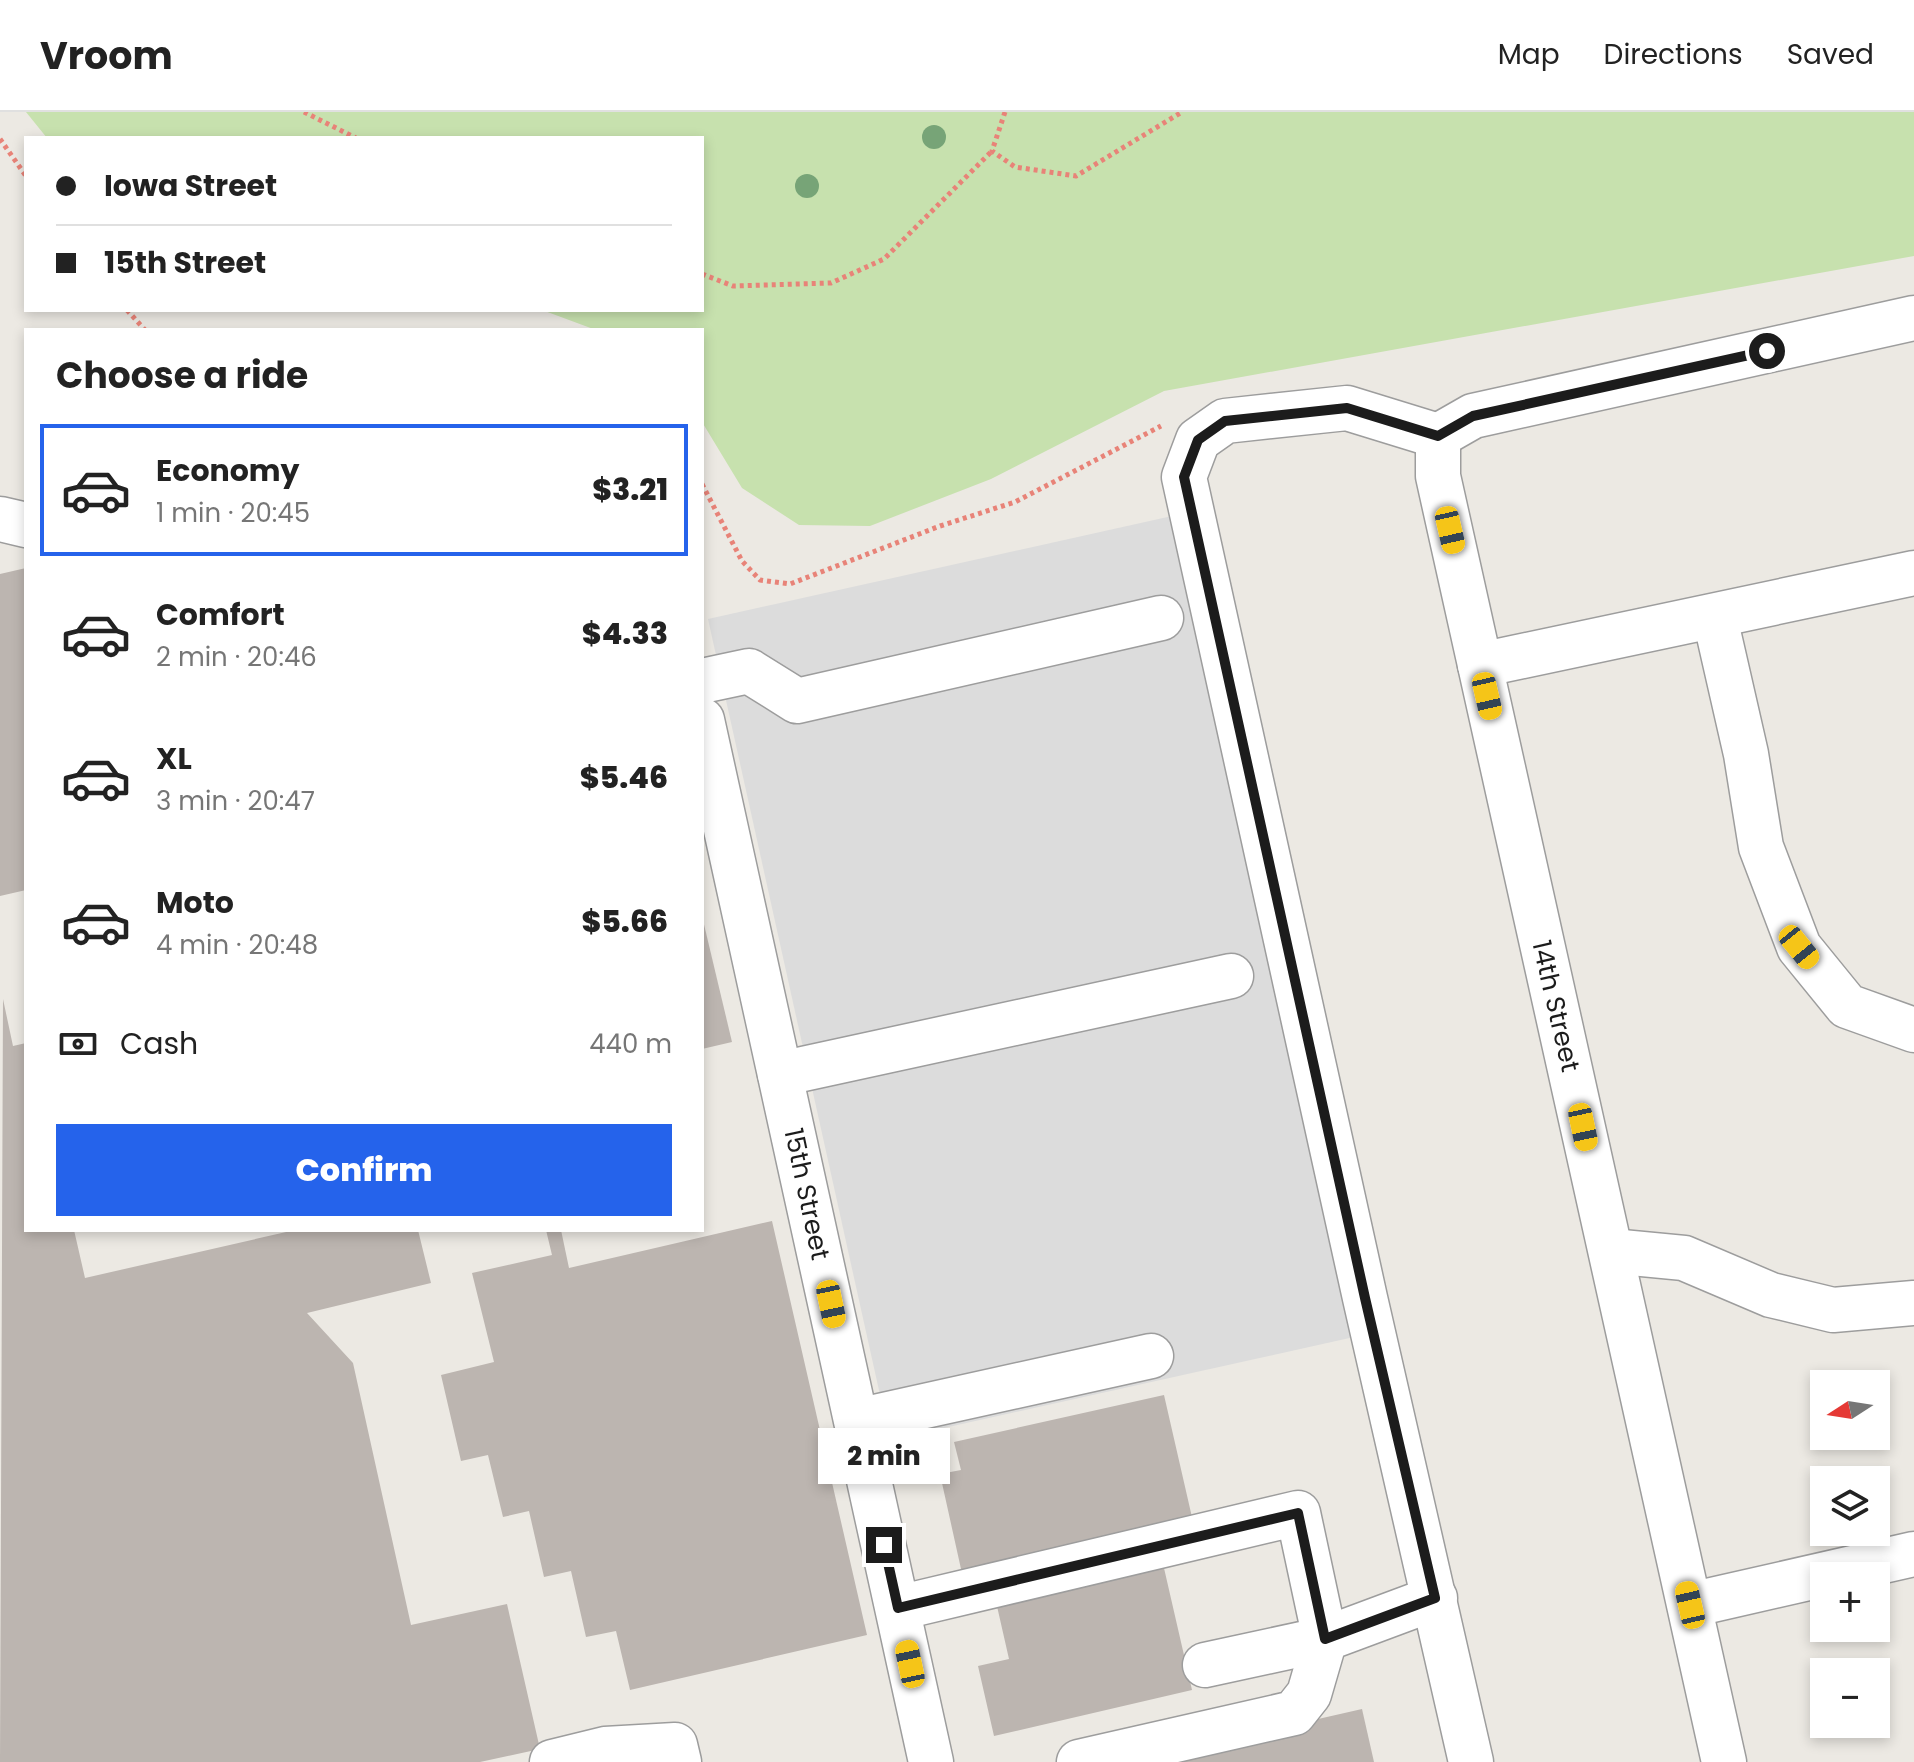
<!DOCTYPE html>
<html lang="en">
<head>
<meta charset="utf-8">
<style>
  :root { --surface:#fff; --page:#f6f6f6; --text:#222; --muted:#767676; --line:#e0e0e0; --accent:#2563eb }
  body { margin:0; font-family:Poppins,sans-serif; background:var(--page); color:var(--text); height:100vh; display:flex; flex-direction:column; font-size:30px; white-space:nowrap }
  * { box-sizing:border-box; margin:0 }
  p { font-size:26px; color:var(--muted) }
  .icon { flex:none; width:44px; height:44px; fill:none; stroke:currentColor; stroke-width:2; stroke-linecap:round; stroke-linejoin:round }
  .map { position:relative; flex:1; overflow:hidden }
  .side { position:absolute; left:24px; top:216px; width:680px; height:904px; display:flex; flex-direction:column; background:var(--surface); border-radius:0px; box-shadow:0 4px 12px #0003 }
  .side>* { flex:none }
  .hud { position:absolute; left:24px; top:24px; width:680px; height:176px; border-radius:0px; box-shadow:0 4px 12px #0003; display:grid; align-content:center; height:176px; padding:0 32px; background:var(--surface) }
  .needle { width:52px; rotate:258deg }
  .buttons { position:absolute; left:1810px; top:1258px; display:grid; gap:16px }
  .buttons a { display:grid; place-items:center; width:80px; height:80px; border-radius:0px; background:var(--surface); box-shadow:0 4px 12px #0003; font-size:40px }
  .end { position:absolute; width:36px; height:36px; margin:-18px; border:10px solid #1c1c1c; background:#fff; box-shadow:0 0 0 4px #fff }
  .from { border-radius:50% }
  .bubble { position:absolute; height:56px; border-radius:0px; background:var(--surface); box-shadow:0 4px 12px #0003; font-size:26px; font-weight:800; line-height:56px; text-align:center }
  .car { position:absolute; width:24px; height:48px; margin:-24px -12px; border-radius:10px; box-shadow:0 0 6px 2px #0007; background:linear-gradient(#f5c518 24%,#345 0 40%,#f5c518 0 76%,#345 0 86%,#f5c518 0) }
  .hud b { display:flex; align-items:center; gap:28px; height:76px; font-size:30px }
  .hud b+b { border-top:2px solid var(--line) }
  .hud i { width:20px; height:20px; background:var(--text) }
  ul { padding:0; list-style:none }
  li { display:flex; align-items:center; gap:24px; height:132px; margin:0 16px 12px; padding:0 16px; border:4px solid transparent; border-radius:0px }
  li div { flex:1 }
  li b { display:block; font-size:30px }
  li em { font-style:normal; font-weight:800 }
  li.current { border-color:var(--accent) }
  li>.icon { width:72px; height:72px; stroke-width:1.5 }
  h2 { padding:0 32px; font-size:36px; line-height:96px }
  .pay { display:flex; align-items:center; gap:20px; height:88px; padding:0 32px; font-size:30px }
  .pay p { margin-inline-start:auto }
  .cta { display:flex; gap:16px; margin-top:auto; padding:16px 32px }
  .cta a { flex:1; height:92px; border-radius:0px; background:var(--accent); color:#fff; font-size:32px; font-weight:800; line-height:92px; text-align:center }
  header { display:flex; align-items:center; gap:48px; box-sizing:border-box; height:112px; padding:0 40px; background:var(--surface); border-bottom:2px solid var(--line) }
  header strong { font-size:38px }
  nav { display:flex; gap:44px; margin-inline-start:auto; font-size:28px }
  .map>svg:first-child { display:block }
  .grass { fill:#c7e1ae }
  .parking { fill:#dcdcdc }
  .building { fill:#bcb5b0 }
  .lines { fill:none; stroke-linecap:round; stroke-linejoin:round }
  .minor-casing { stroke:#9d9d9d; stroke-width:47 }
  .path { stroke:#e88378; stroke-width:5; stroke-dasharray:4 4; stroke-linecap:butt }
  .minor { stroke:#fff; stroke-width:44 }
  .tree { fill:#77a477 }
  .route { stroke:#1c1c1c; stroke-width:10 }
  .labels { text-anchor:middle; stroke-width:6; stroke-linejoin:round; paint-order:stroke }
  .street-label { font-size:26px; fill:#1c1c1c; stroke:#fff }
</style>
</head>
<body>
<header>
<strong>Vroom</strong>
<nav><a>Map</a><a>Directions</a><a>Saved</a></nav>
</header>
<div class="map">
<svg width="1914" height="1650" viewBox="0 0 1914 1650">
  <rect width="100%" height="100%" fill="#ece9e3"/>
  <path class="grass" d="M26,0H1914V144L1164,279L991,367L870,414L799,413L742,376L702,310V218H596L542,198H702V26H47Z"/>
  <path class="parking" d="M1172,404L1354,1225L890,1328L708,507Z"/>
  <g class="building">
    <path d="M26,456V778L0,784V462Z"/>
    <path d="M702,804L732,930L702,937Z"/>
    <path d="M3,887L13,934L26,931V1118H74L85,1166L295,1118H418L431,1171L307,1201L353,1251L411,1513L507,1492L540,1637L480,1650H0Z"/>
    <path d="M772,1109L867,1523L630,1578L616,1519L586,1525L571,1459L544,1465L529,1399L503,1405L488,1343L461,1349L441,1263L494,1250L472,1161L552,1143L546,1118H561L569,1156Z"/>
    <path d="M1164,1283L1194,1414L963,1466L940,1362L961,1358L954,1330Z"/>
    <path d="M1161,1443L1192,1578L994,1624L978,1554L1009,1547L994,1481Z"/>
    <path d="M1362,1597L1374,1650H1134V1649Z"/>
  </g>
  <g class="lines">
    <g class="minor-casing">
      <g id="minor">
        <path d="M1438,324L1347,296L1225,309L1198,328L1184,365L1365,1186L1471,1650"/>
        <path d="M1438,324V364L1724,1650"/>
        <path d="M1438,324L1473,304L1914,206"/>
        <path d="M0,407L26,413"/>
        <path d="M1715,506L1746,642L1761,735L1799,835L1847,894L1914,918"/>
        <path d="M1480,553L1914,461"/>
        <path d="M702,569L749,559L797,589L1161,506"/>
        <path d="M702,608L931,1650"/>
        <path d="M780,962L1231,864"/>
        <path d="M1611,1139L1684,1146L1771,1183L1833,1198L1914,1191"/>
        <path d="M857,1309L1151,1244"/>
        <path d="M1690,1493L1914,1442"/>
        <path d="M898,1496L1298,1401L1325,1527L1205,1553"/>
        <path d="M552,1650L605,1637L675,1633L679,1650"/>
        <path d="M1079,1650L1294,1601L1309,1582L1325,1527L1435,1486"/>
      </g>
    </g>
    <g class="path">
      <path d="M304,0L356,26"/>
      <path d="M1005,0L992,39L1015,55L1076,64L1182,0"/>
      <path d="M0,27L26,64"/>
      <path d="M702,162L733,174L831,171L884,147L992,39"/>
      <path d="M127,198L145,218"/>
      <path d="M702,372L742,449L760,468L790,472L940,414L1015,390L1161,314"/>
    </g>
    <use href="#minor" class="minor"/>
  </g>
  <g class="tree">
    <circle cx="934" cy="25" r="12"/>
    <circle cx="807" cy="74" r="12"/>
  </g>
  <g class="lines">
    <path class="route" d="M884,1433L898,1496L1298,1401L1325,1527L1435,1486L1365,1186L1184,365L1198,328L1225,309L1347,296L1438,324L1473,304L1767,239"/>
  </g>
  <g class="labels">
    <g class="street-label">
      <text transform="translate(1556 894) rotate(77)" y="9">14th Street</text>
      <text transform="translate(807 1082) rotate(78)" y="9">15th Street</text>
    </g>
  </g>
</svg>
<div class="buttons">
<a><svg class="needle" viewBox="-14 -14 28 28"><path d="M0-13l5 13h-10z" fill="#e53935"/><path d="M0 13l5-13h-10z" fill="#767676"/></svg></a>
<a><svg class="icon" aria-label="layers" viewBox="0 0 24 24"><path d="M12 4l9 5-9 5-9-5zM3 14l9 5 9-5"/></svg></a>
<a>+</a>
<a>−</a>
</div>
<i class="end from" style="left:1767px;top:239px"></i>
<i class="end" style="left:884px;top:1433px"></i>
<div class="bubble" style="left:818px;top:1316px;width:132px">2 min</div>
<i class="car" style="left:1450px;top:418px;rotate:167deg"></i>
<i class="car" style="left:1487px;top:584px;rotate:167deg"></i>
<i class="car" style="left:1799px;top:835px;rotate:141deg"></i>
<i class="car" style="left:1583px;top:1015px;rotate:168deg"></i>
<i class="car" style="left:831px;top:1192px;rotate:168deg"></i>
<i class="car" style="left:1690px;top:1493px;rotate:347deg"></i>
<i class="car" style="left:910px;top:1552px;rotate:348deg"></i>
<div class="hud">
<b><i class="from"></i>Iowa Street</b>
<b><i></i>15th Street</b>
</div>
<section class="side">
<h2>Choose a ride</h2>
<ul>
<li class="current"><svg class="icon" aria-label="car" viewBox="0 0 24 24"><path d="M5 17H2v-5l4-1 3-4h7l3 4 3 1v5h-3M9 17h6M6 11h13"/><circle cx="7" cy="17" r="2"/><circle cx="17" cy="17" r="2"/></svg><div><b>Economy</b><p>1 min · 20:45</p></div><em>$3.21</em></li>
<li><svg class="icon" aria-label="car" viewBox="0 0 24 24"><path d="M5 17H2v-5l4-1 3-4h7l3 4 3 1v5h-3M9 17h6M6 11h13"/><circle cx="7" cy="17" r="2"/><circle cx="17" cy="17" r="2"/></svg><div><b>Comfort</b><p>2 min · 20:46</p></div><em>$4.33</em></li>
<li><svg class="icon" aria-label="car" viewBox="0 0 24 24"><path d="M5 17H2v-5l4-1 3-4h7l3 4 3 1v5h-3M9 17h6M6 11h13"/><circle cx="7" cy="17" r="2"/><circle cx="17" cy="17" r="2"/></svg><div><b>XL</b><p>3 min · 20:47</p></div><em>$5.46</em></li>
<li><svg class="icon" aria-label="car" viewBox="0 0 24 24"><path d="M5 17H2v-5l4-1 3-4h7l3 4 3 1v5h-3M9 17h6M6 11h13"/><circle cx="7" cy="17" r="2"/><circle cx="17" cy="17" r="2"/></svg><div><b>Moto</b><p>4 min · 20:48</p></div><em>$5.66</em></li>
</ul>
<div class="pay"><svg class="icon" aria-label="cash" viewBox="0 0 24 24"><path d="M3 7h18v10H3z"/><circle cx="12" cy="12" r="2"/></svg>Cash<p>440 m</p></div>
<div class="cta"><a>Confirm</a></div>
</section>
</div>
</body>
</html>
